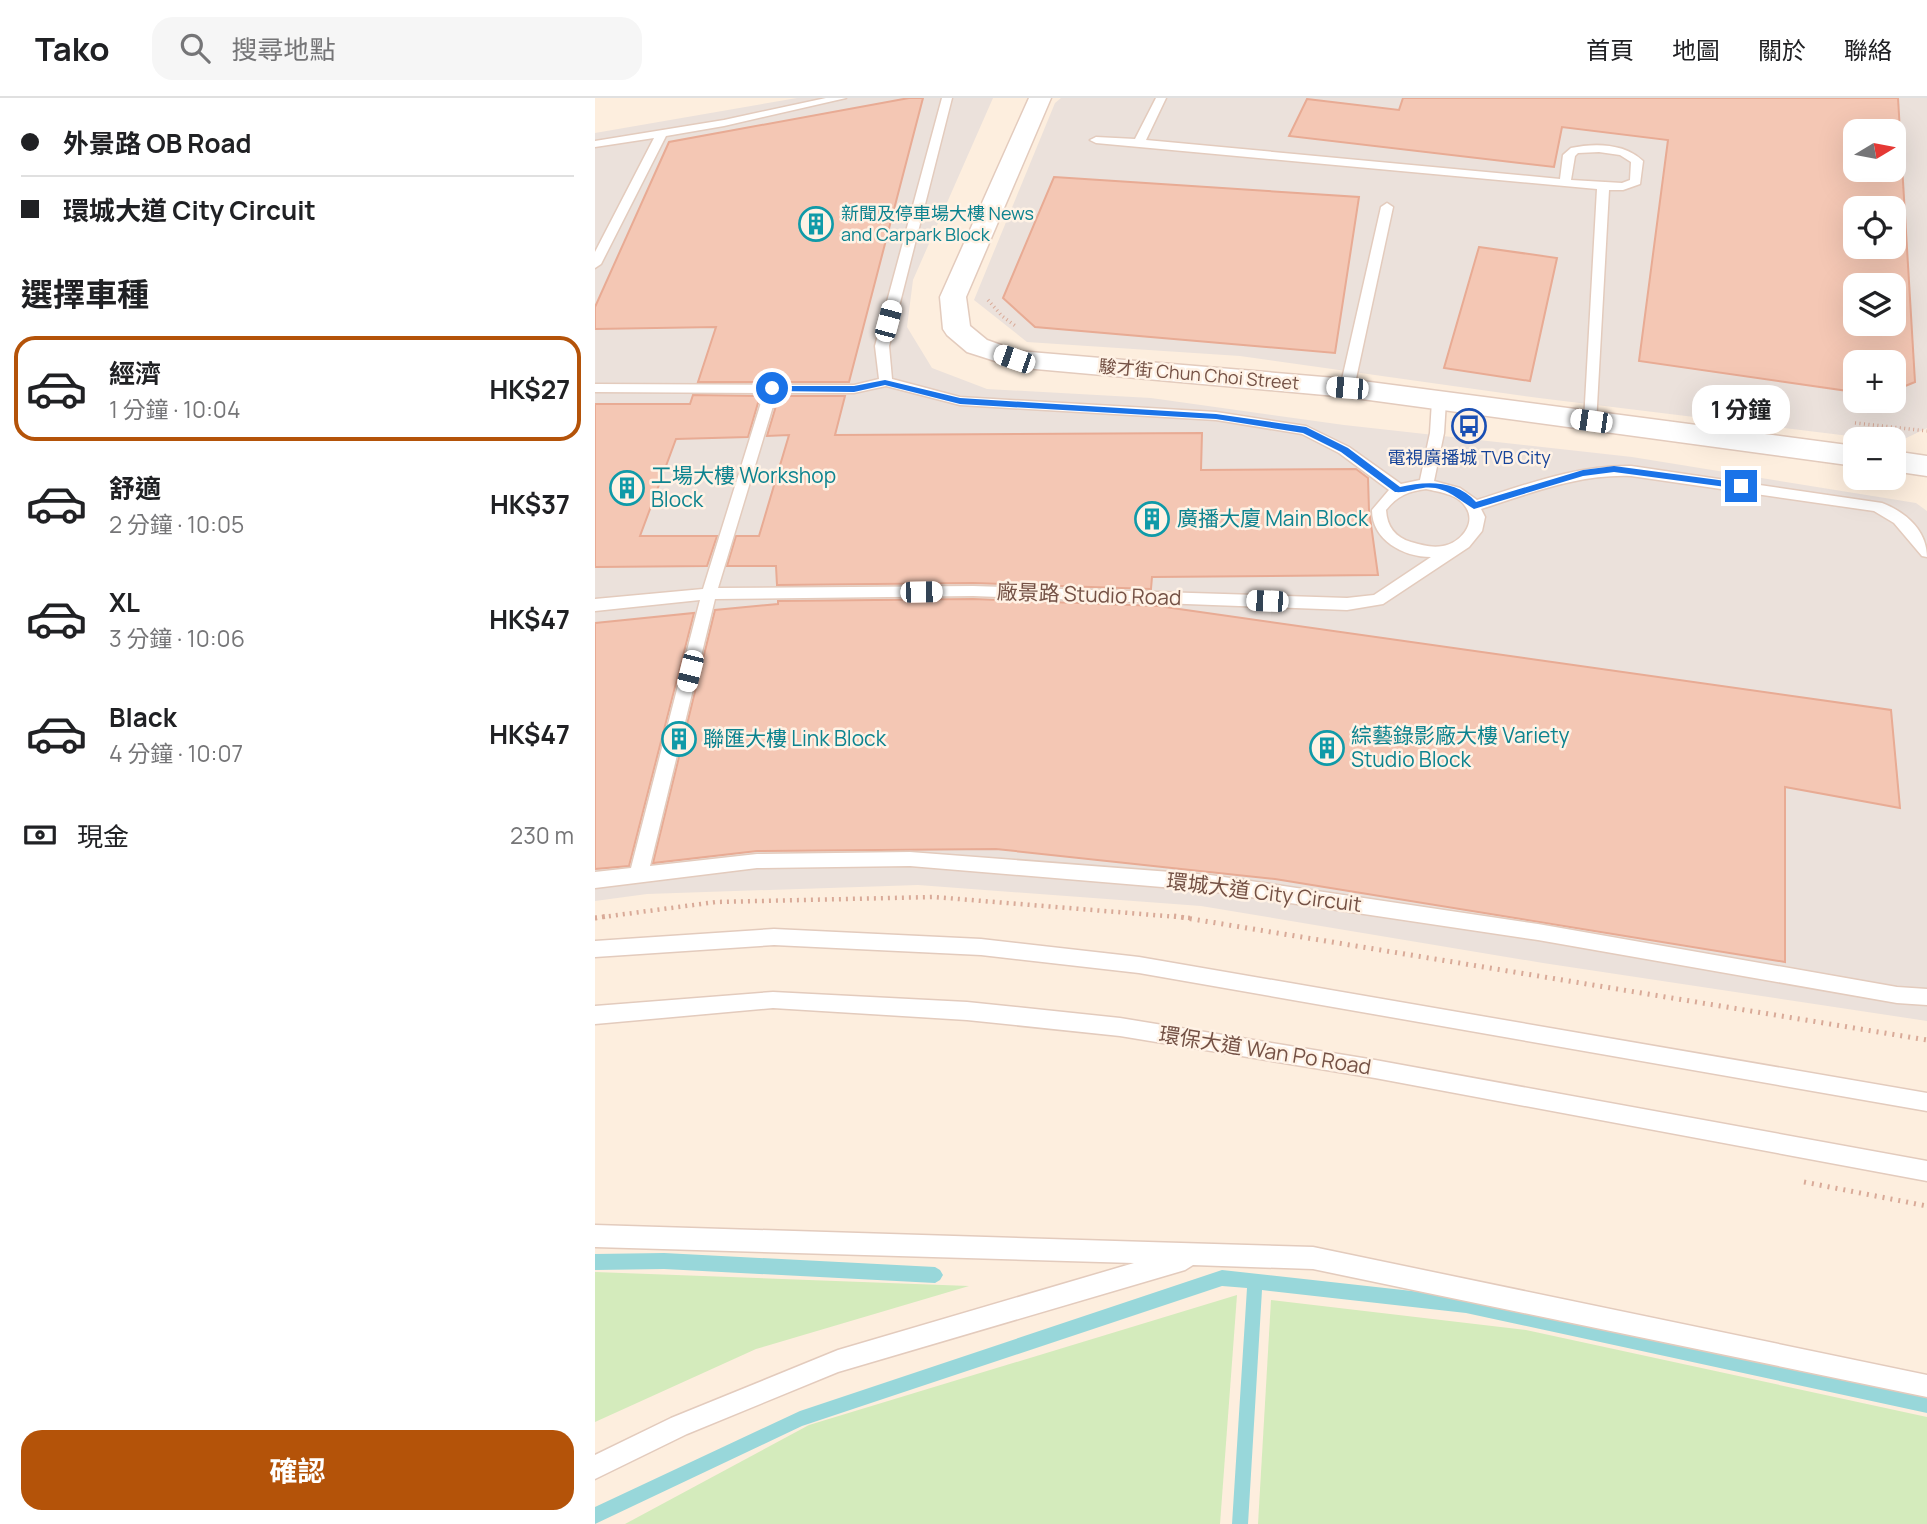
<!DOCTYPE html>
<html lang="zh-TW">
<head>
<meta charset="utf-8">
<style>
  :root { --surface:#fff; --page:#f6f6f6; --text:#202124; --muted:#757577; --line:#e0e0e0; --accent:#b45309 }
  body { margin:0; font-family:Manrope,"Noto Sans TC",sans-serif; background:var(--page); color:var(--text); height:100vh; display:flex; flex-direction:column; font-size:26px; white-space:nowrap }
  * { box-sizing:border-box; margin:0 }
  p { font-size:23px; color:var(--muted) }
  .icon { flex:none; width:38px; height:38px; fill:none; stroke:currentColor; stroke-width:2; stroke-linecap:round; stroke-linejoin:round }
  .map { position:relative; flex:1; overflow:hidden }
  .sheet { display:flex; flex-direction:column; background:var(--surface); width:595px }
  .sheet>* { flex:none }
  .banner { display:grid; align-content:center; height:154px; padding:0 21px; background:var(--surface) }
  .needle { width:46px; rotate:80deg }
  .fabs { position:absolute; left:1248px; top:21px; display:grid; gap:14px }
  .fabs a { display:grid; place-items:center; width:63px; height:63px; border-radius:14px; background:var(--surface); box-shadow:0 7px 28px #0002; font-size:35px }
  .end { position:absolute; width:32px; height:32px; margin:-16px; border:9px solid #1a73e8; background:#fff; box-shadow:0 0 0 4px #fff }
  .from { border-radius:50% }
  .bubble { position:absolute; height:49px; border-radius:21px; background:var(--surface); box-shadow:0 7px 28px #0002; font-size:23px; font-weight:700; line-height:49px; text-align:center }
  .car { position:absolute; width:21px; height:42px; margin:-21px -10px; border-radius:9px; box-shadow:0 0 5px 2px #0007; background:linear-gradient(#fff 24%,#345 0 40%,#fff 0 76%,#345 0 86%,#fff 0) }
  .banner b { display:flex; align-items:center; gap:24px; height:66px; font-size:26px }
  .banner b+b { border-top:2px solid var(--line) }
  .banner i { width:18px; height:18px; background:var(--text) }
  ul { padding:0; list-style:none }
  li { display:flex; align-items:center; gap:21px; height:105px; margin:0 14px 10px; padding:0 7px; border:4px solid transparent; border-radius:21px }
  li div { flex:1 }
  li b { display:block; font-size:26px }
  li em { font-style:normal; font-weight:700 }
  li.active { border-color:var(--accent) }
  li>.icon { width:63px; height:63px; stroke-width:1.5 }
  h2 { padding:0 21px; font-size:32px; line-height:84px }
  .pay { display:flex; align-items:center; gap:18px; height:77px; padding:0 21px; font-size:26px }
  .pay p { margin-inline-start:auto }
  .button { display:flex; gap:14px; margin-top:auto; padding:14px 21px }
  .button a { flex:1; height:80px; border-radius:21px; background:var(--accent); color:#fff; font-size:28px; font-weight:700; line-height:80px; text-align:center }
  header { display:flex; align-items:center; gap:42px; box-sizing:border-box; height:98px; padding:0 35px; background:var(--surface); border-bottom:2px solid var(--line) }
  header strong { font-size:33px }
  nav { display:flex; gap:38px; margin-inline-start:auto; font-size:24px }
  .search { width:490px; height:63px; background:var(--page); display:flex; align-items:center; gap:18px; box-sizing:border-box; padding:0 24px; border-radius:21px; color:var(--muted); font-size:26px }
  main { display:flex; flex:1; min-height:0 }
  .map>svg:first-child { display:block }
  .industrial { fill:#ebe1db; fill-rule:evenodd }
  .green { fill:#d4ebbc }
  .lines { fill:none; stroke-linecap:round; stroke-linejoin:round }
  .stream { fill:#98d7da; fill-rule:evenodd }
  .building { fill:#f4c7b4; stroke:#e8ab94; stroke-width:2; fill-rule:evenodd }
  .service-casing { stroke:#e3cbbd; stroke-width:3 }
  .minor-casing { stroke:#e3cbbd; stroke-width:3 }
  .path-far2 { stroke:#d9aa98; stroke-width:3.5; stroke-dasharray:1 3.5; stroke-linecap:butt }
  .path-far1 { stroke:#d9aa98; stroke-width:4.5; stroke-dasharray:2 5; stroke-linecap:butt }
  .path { stroke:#d9aa98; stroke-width:5; stroke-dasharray:2 6; stroke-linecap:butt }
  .service { fill:#fff; fill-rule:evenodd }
  .minor { fill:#fff; fill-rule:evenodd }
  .route { fill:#1a73e8 }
  .labels { text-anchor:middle; stroke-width:5; stroke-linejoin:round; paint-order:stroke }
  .far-culture-label { font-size:18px; fill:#0d838f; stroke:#fff2e5; text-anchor:start }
  .far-street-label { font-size:18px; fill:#745145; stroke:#fff2e5 }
  .far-transit-label { font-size:18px; fill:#164399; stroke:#fff2e5 }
  .culture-label { font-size:21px; fill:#0d838f; stroke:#fff2e5; text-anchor:start }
  .street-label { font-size:21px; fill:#745145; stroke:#fff2e5 }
</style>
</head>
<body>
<header>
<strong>Tako</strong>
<div class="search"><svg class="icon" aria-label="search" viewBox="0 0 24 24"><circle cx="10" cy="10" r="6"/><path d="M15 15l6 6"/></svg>搜尋地點</div>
<nav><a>首頁</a><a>地圖</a><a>關於</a><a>聯絡</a></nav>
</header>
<main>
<section class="sheet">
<div class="banner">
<b><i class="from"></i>外景路 OB Road</b>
<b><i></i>環城大道 City Circuit</b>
</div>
<h2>選擇車種</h2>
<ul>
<li class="active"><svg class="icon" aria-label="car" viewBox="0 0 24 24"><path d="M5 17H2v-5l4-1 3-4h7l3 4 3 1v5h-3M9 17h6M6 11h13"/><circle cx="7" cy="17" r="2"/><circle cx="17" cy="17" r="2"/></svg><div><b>經濟</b><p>1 分鐘 · 10:04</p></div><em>HK$27</em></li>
<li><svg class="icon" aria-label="car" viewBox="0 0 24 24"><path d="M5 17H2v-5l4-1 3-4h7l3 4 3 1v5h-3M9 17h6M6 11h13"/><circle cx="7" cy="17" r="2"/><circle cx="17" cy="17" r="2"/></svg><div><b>舒適</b><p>2 分鐘 · 10:05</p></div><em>HK$37</em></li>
<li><svg class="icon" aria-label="car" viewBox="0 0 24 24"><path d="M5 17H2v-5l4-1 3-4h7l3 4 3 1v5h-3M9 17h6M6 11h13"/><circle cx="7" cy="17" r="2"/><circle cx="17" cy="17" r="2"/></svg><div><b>XL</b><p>3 分鐘 · 10:06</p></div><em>HK$47</em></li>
<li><svg class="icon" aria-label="car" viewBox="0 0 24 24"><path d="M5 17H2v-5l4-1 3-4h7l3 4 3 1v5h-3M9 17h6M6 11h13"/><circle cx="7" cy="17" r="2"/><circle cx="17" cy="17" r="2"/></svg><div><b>Black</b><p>4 分鐘 · 10:07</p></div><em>HK$47</em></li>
</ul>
<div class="pay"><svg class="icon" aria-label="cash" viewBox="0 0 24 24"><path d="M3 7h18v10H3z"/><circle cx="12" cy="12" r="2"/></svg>現金<p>230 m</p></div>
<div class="button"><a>確認</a></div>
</section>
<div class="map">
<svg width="1332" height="1426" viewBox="0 0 1332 1426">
  <rect width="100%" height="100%" fill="#fdeede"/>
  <g class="industrial">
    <path d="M202,0H398L318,182L312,229L337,270L392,291L556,300L749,327L1037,359L1321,405L1332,413V923L948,865L606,808L323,787L52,796L0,803V35Z"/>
    <path d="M466,0H1332V330L1303,344L1298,341H1279L944,300L645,258L432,244L379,202L460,5ZM1260,33H1298V72H1260ZM1260,110H1298V149H1260ZM1260,187H1298V226H1260ZM1260,264H1298V303H1260Z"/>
  </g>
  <g class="green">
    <path d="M0,1174L374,1188L161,1251L0,1324Z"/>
    <path d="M642,1197L625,1426H30L214,1327Z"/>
    <path d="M676,1202L931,1232L1332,1319V1426H663Z"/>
  </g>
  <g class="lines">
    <g class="stream">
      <path d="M69,1155L340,1169L345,1172L348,1177L345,1182L340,1185L69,1171L0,1172V1156Z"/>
      <path d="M627,1172L871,1199L1332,1299V1315L871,1215L667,1192L653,1426H637L652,1190L627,1188L207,1328L0,1426V1409L205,1313Z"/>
    </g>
  </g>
  <g class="building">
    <path d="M314,0H328L254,284H103L121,229L0,231V209L74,44Z"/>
    <path d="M808,0H1303L1320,284L1298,293V264H1260V294L1044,263L1073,42L967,29L959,69L694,38L712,1L804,12ZM1260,33H1298V72H1260ZM1260,110H1298V149H1260ZM1260,187H1298V226H1260Z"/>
    <path d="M459,79L764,99L740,255L440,229L408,200Z"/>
    <path d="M884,149L962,160L935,283L849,270Z"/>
    <path d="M98,297L165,298L153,339L81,341L45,438H122L112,468L0,469V306H95Z"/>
    <path d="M184,298H250L240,337L607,335L606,372L761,371L773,380L774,412L783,477L557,479L556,491L378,485L182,487L181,468H132L141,438H164L194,337L172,338Z"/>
    <path d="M378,501L563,508L1296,612L1305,710L1190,689V864L680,781L401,751L162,753L58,765L120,512L183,506V503Z"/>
    <path d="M99,515L34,768L0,771V525Z"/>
  </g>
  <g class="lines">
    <g class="service-casing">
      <g id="service">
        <path d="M231,0H251L129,28L71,38L6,166L0,170V154L59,40L0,49V43L129,22Z"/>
        <path d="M347,0H357L294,248L297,281L365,299L621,314L711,328L754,349L806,386L825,382L835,335L837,303L844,299L851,303L849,335L839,383L865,390L882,402C933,386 982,367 1036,368L1287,405C1311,414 1332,433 1332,459L1327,458L1299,425L1279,413L1036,378C983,376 936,395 886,411L890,419L887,433L874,449L788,506L752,512L378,498L120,501L55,768L162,756L315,754L615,777L943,826L1302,889L1332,891V907L1302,905L943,842L615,793L315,768L162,770L0,790V774L36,770L105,502L0,513V501L108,491L169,295L0,294V286L259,287L284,281L280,248ZM291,288L365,307L621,322L707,336L744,355L794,392L777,412C777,442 808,459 836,459L779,497L752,500L378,488L123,490L182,295H259ZM831,391C844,394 862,396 870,408C883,425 865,445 848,448C836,450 827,447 816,444C800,439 792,429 791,412C802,398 814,393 831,391Z"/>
        <path d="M561,0H571L551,42L965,81L968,57L976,50C999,45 1030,45 1048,63L1045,86L1028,92H1014L1001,326H991L989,323L1002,91L501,45L495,42L501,39L540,41ZM1004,54L1025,57L1036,64L1035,82L1027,85L976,82L980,58L983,55Z"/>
        <path d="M792,105L798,109L759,290L752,294L745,290L786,109Z"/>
        <path d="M179,831L386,841L544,859L1332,995V1013L544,875L386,857L179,847L0,859V843Z"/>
        <path d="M178,894L372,904L525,920L780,962L1332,1063V1083L780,980L525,938L372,922L178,910L0,926V908Z"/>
        <path d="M0,1127L718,1149L1332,1277V1299L718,1171L598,1167L590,1172L243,1274L92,1336L0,1381V1357L76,1320L243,1252L539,1165L0,1149Z"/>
      </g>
    </g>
    <g class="minor-casing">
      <g id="minor">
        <path d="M434,0H456L371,199L375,228L392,242L423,253L752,281L1260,348V368L752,299L419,269L372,254L352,237L348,231L345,199Z"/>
        <path d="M1298,353L1332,358V378L1298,373Z"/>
      </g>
    </g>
    <g class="path-far2">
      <path d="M393,202L407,218L422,229"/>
      <path d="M1260,325L1332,333"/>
    </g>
    <path class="path-far1" d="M0,820L121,804L339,799L595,820"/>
    <g class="path">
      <path d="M579,818L1332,942"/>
      <path d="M0,820L14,818"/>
      <path d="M1209,1084L1332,1108"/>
    </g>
    <use href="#service" class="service"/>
    <use href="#minor" class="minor"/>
  </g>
  <path class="route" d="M290,282L365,300L621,316L711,329L753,350L805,389C832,383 861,382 881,404L988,372L1019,368L1146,385L1150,388L1146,391L1019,374L988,378L879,411C863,402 850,387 828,390C819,391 810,395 800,394L746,354L708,335L621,321L365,306L290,287L259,294L177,293L172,290L177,288H259Z"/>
  <defs>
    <g id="building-ring" transform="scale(1.75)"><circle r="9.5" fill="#fff2e5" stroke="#0f9aa8" stroke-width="1.5"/><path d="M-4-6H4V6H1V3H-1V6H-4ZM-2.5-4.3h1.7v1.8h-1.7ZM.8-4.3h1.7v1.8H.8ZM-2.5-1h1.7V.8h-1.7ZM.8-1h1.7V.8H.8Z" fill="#0f9aa8"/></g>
    <g id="bus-ring" transform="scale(1.75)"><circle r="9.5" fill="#fff2e5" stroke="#1a4fb4" stroke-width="1.5"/><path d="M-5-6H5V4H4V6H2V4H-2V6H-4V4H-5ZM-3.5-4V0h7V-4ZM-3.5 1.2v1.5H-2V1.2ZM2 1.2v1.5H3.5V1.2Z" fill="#1a4fb4"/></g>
  </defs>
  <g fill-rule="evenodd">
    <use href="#building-ring" x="221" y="126"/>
    <use href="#bus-ring" x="874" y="328"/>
    <use href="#building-ring" x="32" y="390"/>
    <use href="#building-ring" x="557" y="421"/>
    <use href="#building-ring" x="84" y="641"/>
    <use href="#building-ring" x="732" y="650"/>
  </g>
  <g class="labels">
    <g class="far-culture-label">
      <text x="246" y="122">新聞及停車場大樓 News<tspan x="246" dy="21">and Carpark Block</tspan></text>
    </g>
    <g class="far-street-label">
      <text transform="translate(604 277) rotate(5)" y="6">駿才街 Chun Choi Street</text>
    </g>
    <g class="far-transit-label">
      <text x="874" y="366">電視廣播城 TVB City</text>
    </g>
    <g class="culture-label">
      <text x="56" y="385">工場大樓 Workshop<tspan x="56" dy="24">Block</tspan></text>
      <text x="582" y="428">廣播大廈 Main Block</text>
      <text x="756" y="645">綜藝錄影廠大樓 Variety<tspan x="756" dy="24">Studio Block</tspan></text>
      <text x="108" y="648">聯匯大樓 Link Block</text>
    </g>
    <g class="street-label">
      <text transform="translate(494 497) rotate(2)" y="7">廠景路 Studio Road</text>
      <text transform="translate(669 795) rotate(7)" y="7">環城大道 City Circuit</text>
      <text transform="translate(670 953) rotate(9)" y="7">環保大道 Wan Po Road</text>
    </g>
  </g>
</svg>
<div class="fabs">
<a><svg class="needle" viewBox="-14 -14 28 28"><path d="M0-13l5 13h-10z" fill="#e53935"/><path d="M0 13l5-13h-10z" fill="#757577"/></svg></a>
<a><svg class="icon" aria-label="locate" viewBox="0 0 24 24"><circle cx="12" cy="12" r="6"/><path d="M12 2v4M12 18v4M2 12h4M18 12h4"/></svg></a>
<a><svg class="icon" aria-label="layers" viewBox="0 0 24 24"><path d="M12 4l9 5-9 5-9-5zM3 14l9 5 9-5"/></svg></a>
<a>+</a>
<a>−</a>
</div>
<i class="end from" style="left:177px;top:290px"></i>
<i class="end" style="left:1146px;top:388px"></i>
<div class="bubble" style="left:1097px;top:287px;width:98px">1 分鐘</div>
<i class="car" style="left:293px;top:223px;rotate:15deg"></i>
<i class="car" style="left:419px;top:261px;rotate:289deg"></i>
<i class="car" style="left:752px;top:290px;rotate:275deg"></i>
<i class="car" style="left:996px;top:323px;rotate:278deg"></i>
<i class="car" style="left:326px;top:494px;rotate:89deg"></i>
<i class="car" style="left:672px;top:503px;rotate:272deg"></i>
<i class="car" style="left:95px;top:573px;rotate:194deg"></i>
</div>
</main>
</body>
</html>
